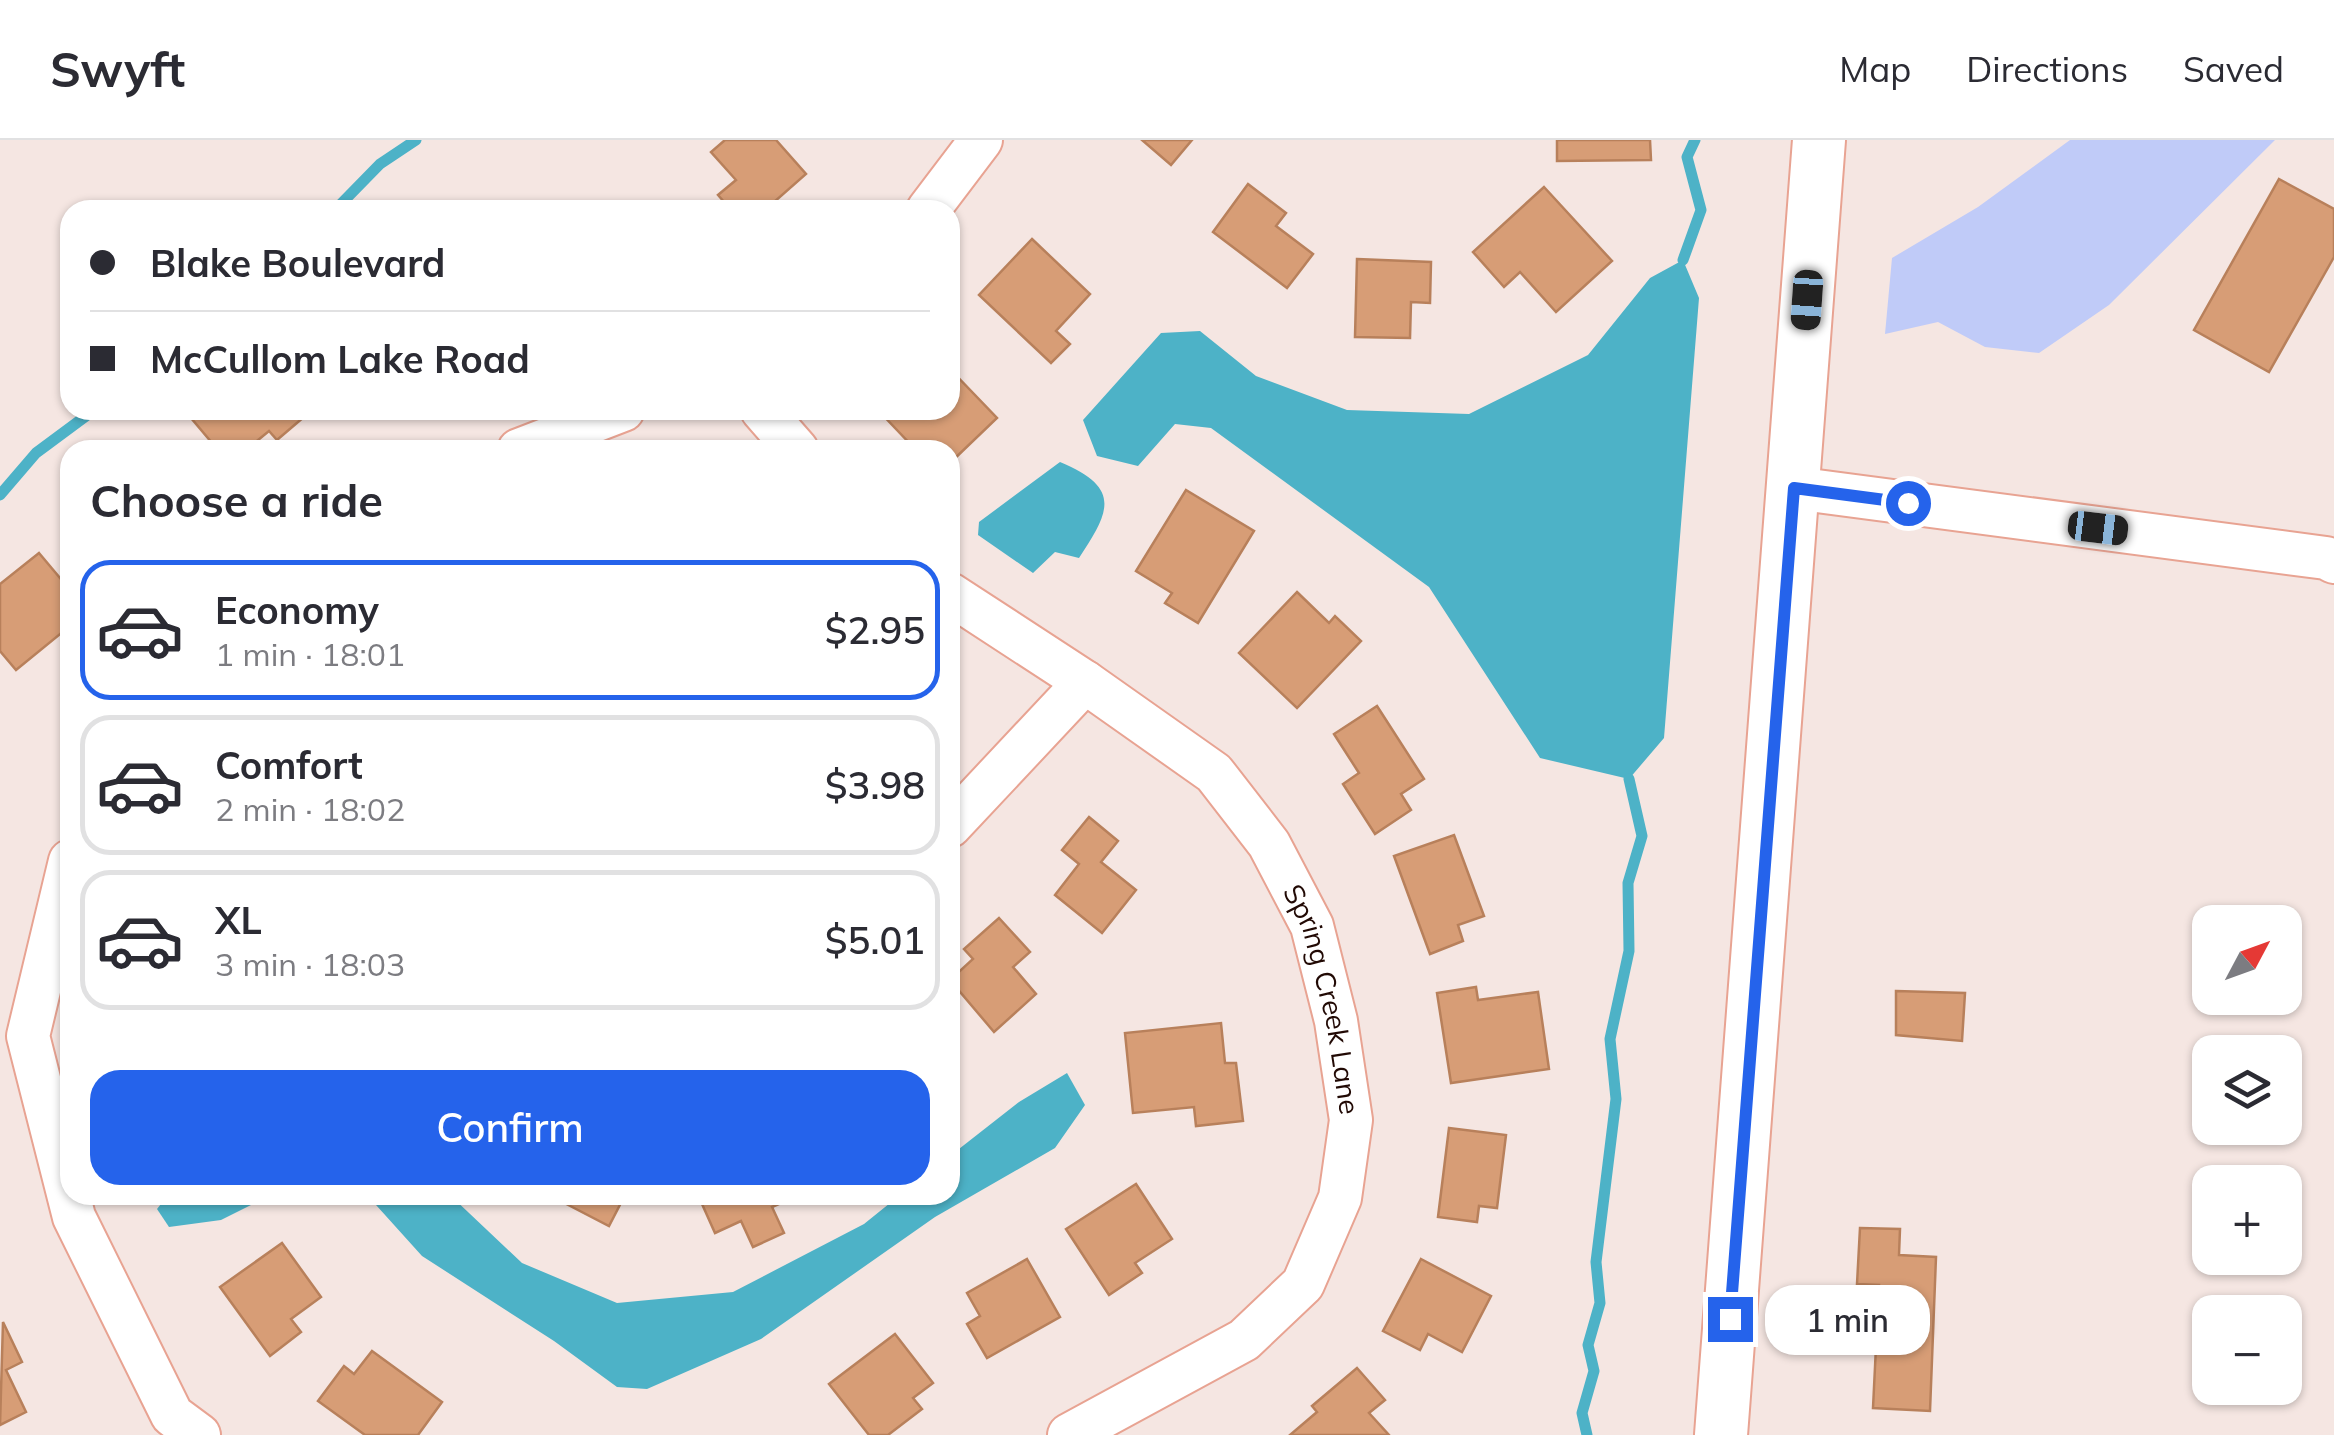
<!DOCTYPE html>
<html lang="en">
<head>
<meta charset="utf-8">
<style>
  :root { --surface:#fff; --page:#f7f7f7; --text:#2b2b33; --muted:#7c7c81; --line:#e1e1e2; --accent:#2563eb }
  body { margin:0; font-family:Mulish,sans-serif; background:var(--page); color:var(--text); height:100vh; display:flex; flex-direction:column; font-size:38px; white-space:nowrap }
  * { box-sizing:border-box; margin:0 }
  p { font-size:32px; color:var(--muted) }
  .icon { flex:none; width:55px; height:55px; fill:none; stroke:currentColor; stroke-width:2; stroke-linecap:round; stroke-linejoin:round }
  .map { position:relative; flex:1; overflow:hidden }
  .details { position:absolute; left:60px; top:300px; width:900px; height:765px; display:flex; flex-direction:column; background:var(--surface); border-radius:30px; box-shadow:0 2px 8px #0004 }
  .details>* { flex:none }
  .guide { position:absolute; left:60px; top:60px; width:900px; height:220px; border-radius:30px; box-shadow:0 2px 8px #0004; display:grid; align-content:center; height:220px; padding:0 30px; background:var(--surface) }
  .needle { width:65px; rotate:49deg }
  .tools { position:absolute; left:2192px; top:765px; display:grid; gap:20px }
  .tools a { display:grid; place-items:center; width:110px; height:110px; border-radius:20px; background:var(--surface); box-shadow:0 2px 8px #0004; font-size:50px }
  .end { position:absolute; width:45px; height:45px; margin:-22px; border:12px solid #2563eb; background:#fff; box-shadow:0 0 0 5px #fff }
  .from { border-radius:50% }
  .bubble { position:absolute; height:70px; border-radius:30px; background:var(--surface); box-shadow:0 2px 8px #0004; font-size:32px; font-weight:600; line-height:70px; text-align:center }
  .car { position:absolute; width:30px; height:60px; margin:-30px -15px; border-radius:12px; box-shadow:0 0 8px 2px #0007; background:linear-gradient(#222 24%,#8ab4d8 0 40%,#222 0 76%,#8ab4d8 0 86%,#222 0) }
  .guide b { display:flex; align-items:center; gap:35px; height:95px; font-size:38px }
  .guide b+b { border-top:2px solid var(--line) }
  .guide i { width:25px; height:25px; background:var(--text) }
  ul { padding:0; list-style:none }
  li { display:flex; align-items:center; gap:30px; height:140px; margin:0 20px 15px; padding:0 10px; border:5px solid var(--line); border-radius:30px }
  li div { flex:1 }
  li b { display:block; font-size:38px }
  li em { font-style:normal; font-weight:600 }
  li.active { border-color:var(--accent) }
  li>.icon { width:90px; height:90px; stroke-width:1.5 }
  h2 { padding:0 30px; font-size:45px; line-height:120px }
  .primary-button { display:flex; gap:20px; margin-top:auto; padding:20px 30px }
  .primary-button a { flex:1; height:115px; border-radius:30px; background:var(--accent); color:#fff; font-size:40px; font-weight:600; line-height:115px; text-align:center }
  header { display:flex; align-items:center; gap:60px; box-sizing:border-box; height:140px; padding:0 50px; background:var(--surface); border-bottom:2px solid var(--line) }
  header strong { font-size:48px }
  nav { display:flex; gap:55px; margin-inline-start:auto; font-size:35px }
  .map>svg:first-child { display:block }
  .green { fill:#c0cbf8 }
  .water { fill:#4db2c7 }
  .lines { fill:none; stroke-linecap:round; stroke-linejoin:round }
  .stream { stroke:#4db2c7; stroke-width:11 }
  .building { fill:#d79d76; stroke:#b8805b; stroke-width:2.5 }
  .minor-casing { stroke:#e8a392; stroke-width:46 }
  .tertiary-casing { stroke:#e8a392; stroke-width:56 }
  .minor { stroke:#fff; stroke-width:42 }
  .tertiary { stroke:#fff; stroke-width:52 }
  .route { stroke:#2563eb; stroke-width:12 }
  .labels { text-anchor:middle; stroke-width:10; stroke-linejoin:round; paint-order:stroke }
  .street-label { font-size:28px; fill:#210904; stroke:#f5e6e2 }
</style>
</head>
<body>
<header>
<strong>Swyft</strong>
<nav><a>Map</a><a>Directions</a><a>Saved</a></nav>
</header>
<div class="map">
<svg width="2334" height="1295" viewBox="0 0 2334 1295">
  <rect width="100%" height="100%" fill="#f5e6e2"/>
  <path class="green" d="M2070,0H2275L2109,165L2039,213L1985,207L1938,182L1885,194L1892,118L1978,67Z"/>
  <g class="water">
    <path d="M1683,120L1699,158L1664,598L1629,639L1540,618L1429,447L1211,288L1175,284L1138,326L1097,316L1083,280L1161,193L1200,191L1256,236L1347,270L1469,274L1588,215L1650,138Z"/>
    <path d="M1060,322C1122,348 1110,371 1079,418L1055,412L1033,433L978,395L979,382Z"/>
    <path d="M1067,933L1085,965L1055,1008L935,1077L761,1199L647,1249L617,1247L554,1201L422,1116L367,1055H450L522,1123L617,1163L733,1152L864,1084L900,1055H950V1016L1019,962Z"/>
    <path d="M168,1055H271L221,1080L169,1087L157,1069Z"/>
  </g>
  <g class="lines">
    <g class="stream">
      <path d="M335,70L380,24L416,0"/>
      <path d="M1683,120L1701,70L1687,17L1695,0"/>
      <path d="M0,355L36,313L94,270"/>
      <path d="M1587,1295L1582,1273L1594,1231L1588,1205L1600,1163L1596,1122L1616,959L1610,899L1629,811L1628,743L1642,696L1629,639"/>
    </g>
  </g>
  <g class="building">
    <path d="M725,0H776L806,34L765,70H731L718,55L736,40L711,12Z"/>
    <path d="M1142,0H1192L1171,25Z"/>
    <path d="M1557,0H1650L1651,20L1557,21Z"/>
    <path d="M2279,39L2334,69V117L2269,232L2194,190Z"/>
    <path d="M1248,44L1286,73L1276,86L1313,114L1287,148L1213,92Z"/>
    <path d="M1544,47L1612,121L1556,172L1520,132L1504,147L1473,112Z"/>
    <path d="M1032,99L1090,154L1056,191L1070,204L1051,223L979,155Z"/>
    <path d="M1357,119L1431,122L1430,163L1411,162L1410,198L1355,197Z"/>
    <path d="M950,229L997,278L950,323V310H916L878,270H950Z"/>
    <path d="M188,270H300L305,276L277,300L269,291L246,310H218L186,272Z"/>
    <path d="M1186,350L1254,391L1198,483L1165,463L1172,453L1136,431Z"/>
    <path d="M39,413L70,450V486L16,530L0,511V444Z"/>
    <path d="M1297,452L1329,483L1335,476L1361,501L1297,568L1239,513Z"/>
    <path d="M1377,566L1424,639L1401,654L1411,670L1375,694L1343,644L1359,633L1334,594Z"/>
    <path d="M1089,677L1118,701L1101,722L1136,750L1102,793L1055,755L1079,724L1062,710Z"/>
    <path d="M1454,695L1484,776L1458,785L1463,801L1430,814L1394,716Z"/>
    <path d="M999,778L1030,812L1013,827L1036,854L994,892L950,840L973,819L964,809Z"/>
    <path d="M1476,847L1478,860L1538,852L1549,929L1451,943L1437,853Z"/>
    <path d="M1896,851L1965,853L1962,901L1896,895Z"/>
    <path d="M1221,883L1225,923H1236L1243,981L1196,986L1194,967L1133,973L1125,893Z"/>
    <path d="M1449,988L1506,995L1497,1068L1479,1066L1477,1082L1438,1077Z"/>
    <path d="M1136,1044L1172,1099L1135,1123L1142,1133L1109,1155L1066,1089Z"/>
    <path d="M549,1055H625L609,1086Z"/>
    <path d="M698,1055H799L772,1067L784,1093L753,1107L741,1081L715,1093Z"/>
    <path d="M1860,1088L1900,1089L1899,1115L1936,1117L1930,1271L1873,1268L1879,1145L1857,1144Z"/>
    <path d="M282,1103L321,1157L291,1179L301,1192L270,1216L220,1147Z"/>
    <path d="M1027,1119L1060,1177L987,1218L967,1184L980,1176L967,1153Z"/>
    <path d="M1421,1119L1491,1156L1462,1212L1428,1194L1420,1210L1383,1191Z"/>
    <path d="M3,1182L22,1222L6,1230L26,1272L0,1285Z"/>
    <path d="M895,1194L933,1243L913,1258L922,1269L888,1295H869L829,1244Z"/>
    <path d="M372,1211L442,1262L418,1295H365L318,1261L344,1226L354,1234Z"/>
    <path d="M1357,1228L1385,1260L1369,1273L1389,1295H1290L1317,1272L1312,1266Z"/>
  </g>
  <g class="lines">
    <g class="minor-casing">
      <g id="minor">
        <path d="M928,70L981,0"/>
        <path d="M762,270L797,310"/>
        <path d="M519,310L623,270"/>
        <path d="M1794,348L2326,418L2334,422"/>
        <path id="s1" d="M950,454L1085,542L1214,633L1269,704L1312,786L1336,881L1351,980L1340,1058L1303,1144L1244,1200L1069,1295"/>
        <path d="M950,686L1085,542"/>
        <path d="M70,721L28,896L74,1077L172,1275L199,1295"/>
      </g>
    </g>
    <g class="tertiary-casing">
      <path id="tertiary" d="M1721,1295L1819,0"/>
    </g>
    <use href="#minor" class="minor"/>
    <use href="#tertiary" class="tertiary"/>
  </g>
  <g class="lines">
    <path class="route" d="M1730,1179L1794,348L1908,363"/>
  </g>
  <g class="labels">
    <g class="street-label">
      <text dy="10" stroke="none"><textPath href="#s1" startOffset="575">Spring Creek Lane</textPath></text>
    </g>
  </g>
</svg>
<div class="tools">
<a><svg class="needle" viewBox="-14 -14 28 28"><path d="M0-13l5 13h-10z" fill="#e53935"/><path d="M0 13l5-13h-10z" fill="#7c7c81"/></svg></a>
<a><svg class="icon" aria-label="layers" viewBox="0 0 24 24"><path d="M12 4l9 5-9 5-9-5zM3 14l9 5 9-5"/></svg></a>
<a>+</a>
<a>−</a>
</div>
<i class="end from" style="left:1908px;top:363px"></i>
<i class="end" style="left:1730px;top:1179px"></i>
<div class="bubble" style="left:1765px;top:1145px;width:165px">1 min</div>
<i class="car" style="left:1807px;top:160px;rotate:184deg"></i>
<i class="car" style="left:2098px;top:388px;rotate:97deg"></i>
<div class="guide">
<b><i class="from"></i>Blake Boulevard</b>
<b><i></i>McCullom Lake Road</b>
</div>
<section class="details">
<h2>Choose a ride</h2>
<ul>
<li class="active"><svg class="icon" aria-label="car" viewBox="0 0 24 24"><path d="M5 17H2v-5l4-1 3-4h7l3 4 3 1v5h-3M9 17h6M6 11h13"/><circle cx="7" cy="17" r="2"/><circle cx="17" cy="17" r="2"/></svg><div><b>Economy</b><p>1 min · 18:01</p></div><em>$2.95</em></li>
<li><svg class="icon" aria-label="car" viewBox="0 0 24 24"><path d="M5 17H2v-5l4-1 3-4h7l3 4 3 1v5h-3M9 17h6M6 11h13"/><circle cx="7" cy="17" r="2"/><circle cx="17" cy="17" r="2"/></svg><div><b>Comfort</b><p>2 min · 18:02</p></div><em>$3.98</em></li>
<li><svg class="icon" aria-label="car" viewBox="0 0 24 24"><path d="M5 17H2v-5l4-1 3-4h7l3 4 3 1v5h-3M9 17h6M6 11h13"/><circle cx="7" cy="17" r="2"/><circle cx="17" cy="17" r="2"/></svg><div><b>XL</b><p>3 min · 18:03</p></div><em>$5.01</em></li>
</ul>
<div class="primary-button"><a>Confirm</a></div>
</section>
</div>
</body>
</html>
